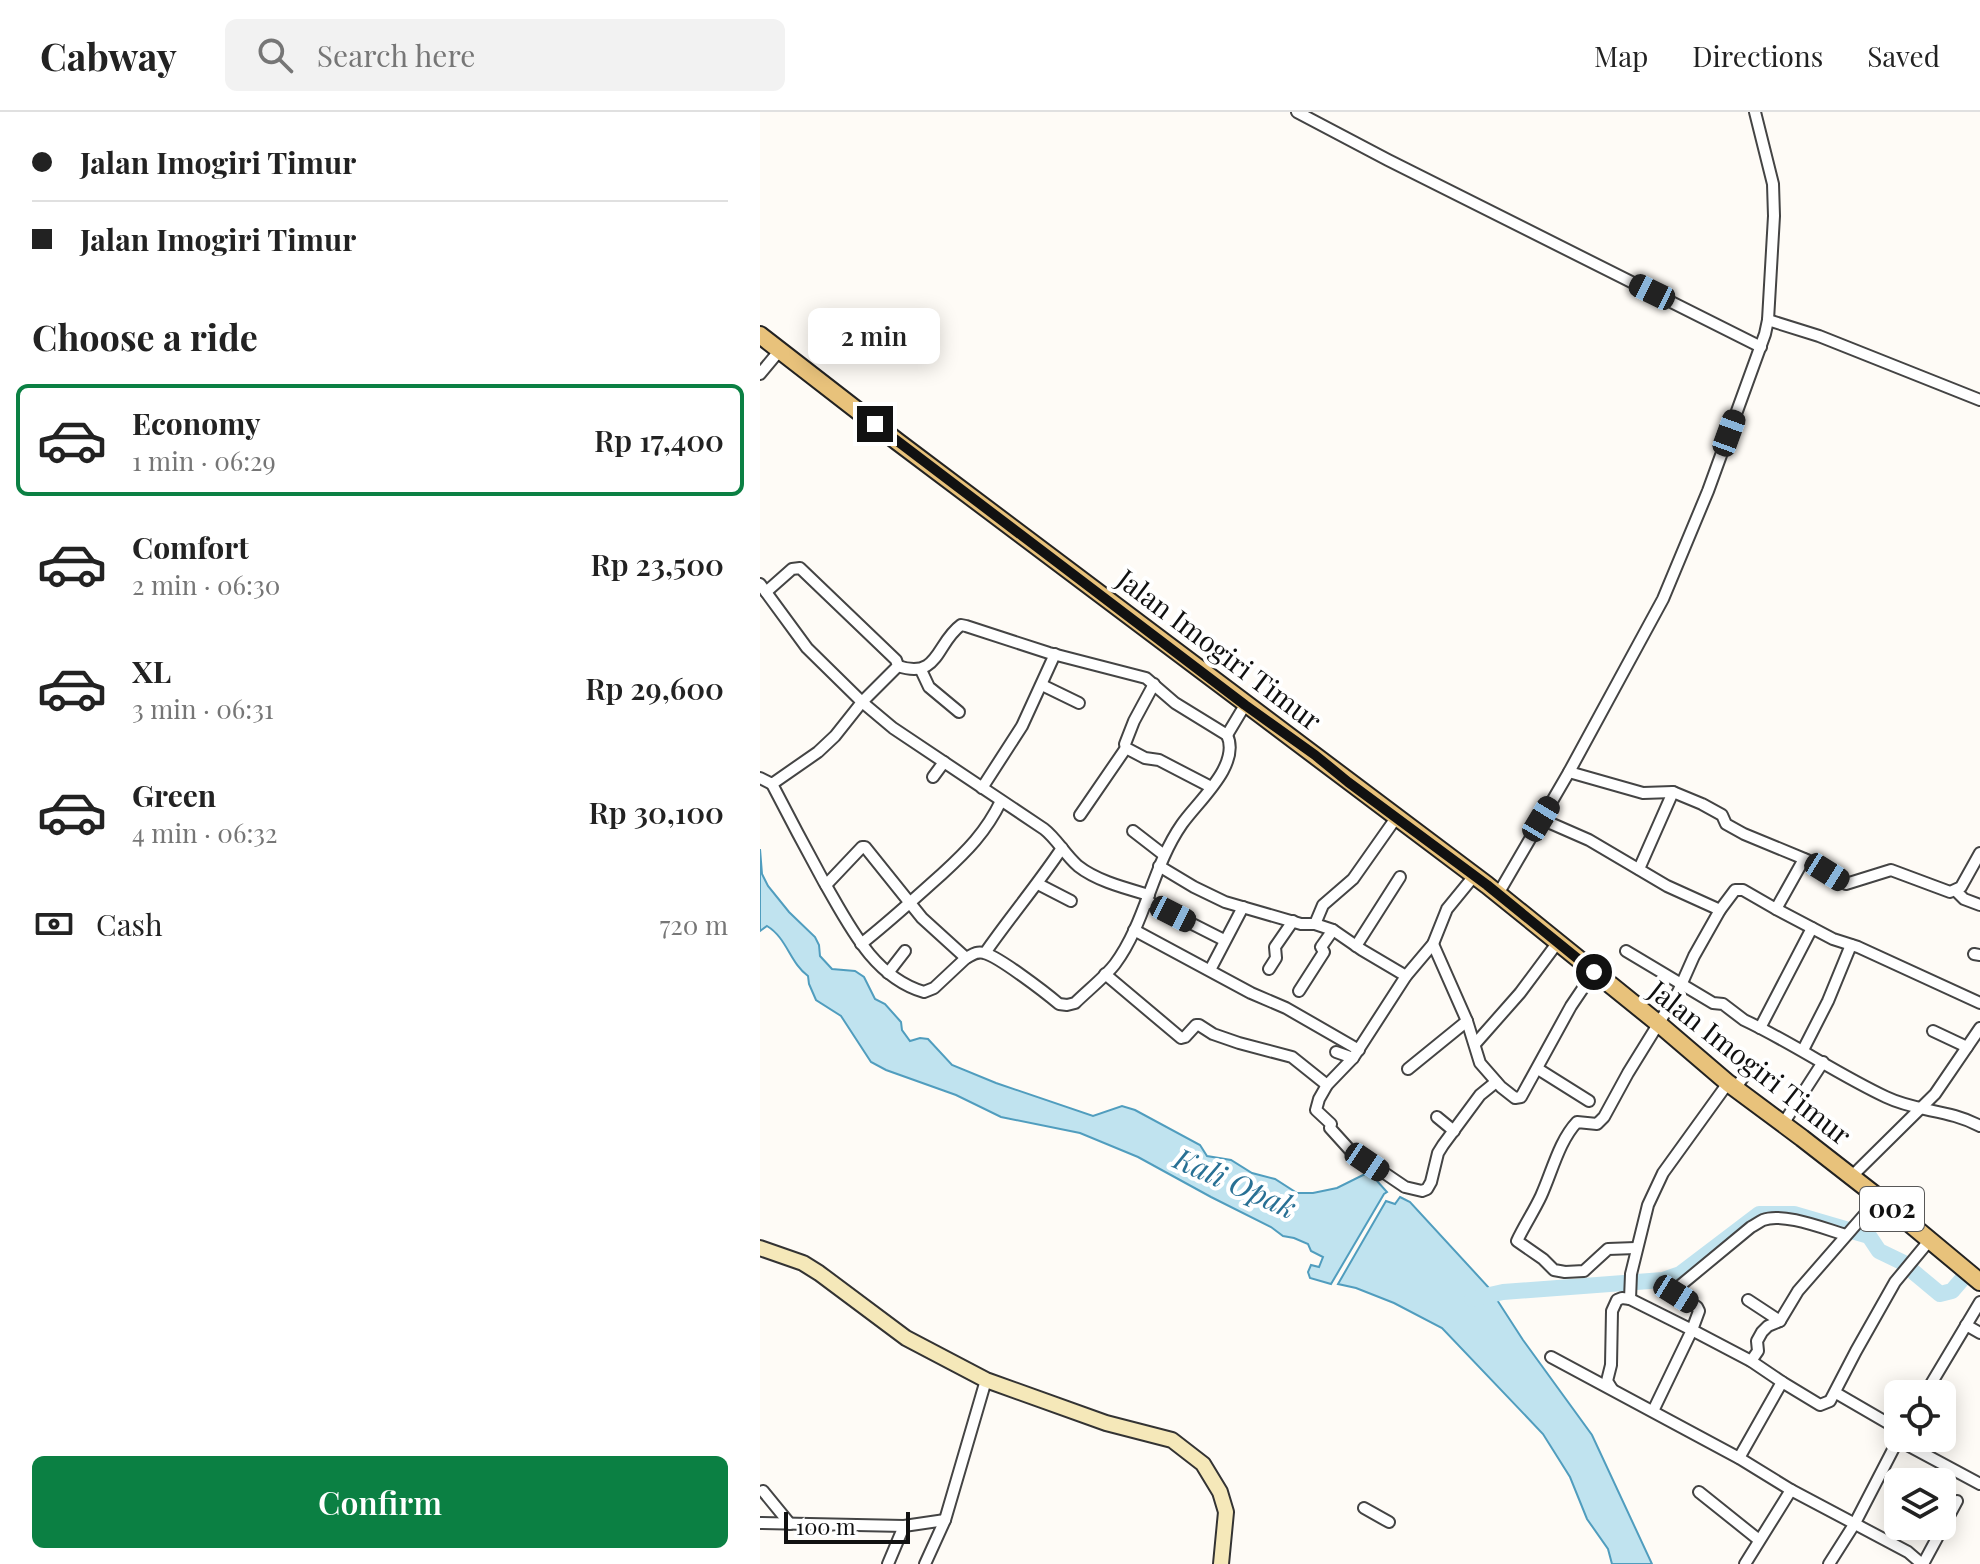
<!DOCTYPE html>
<html lang="en">
<head>
<meta charset="utf-8">
<style>
  :root { --surface:#fff; --page:#f2f2f2; --text:#222; --muted:#767676; --line:#e0e0e0; --accent:#0b8043 }
  body { margin:0; font-family:"Playfair Display",serif; background:var(--page); color:var(--text); height:100vh; display:flex; flex-direction:column; font-size:30px; white-space:nowrap }
  * { box-sizing:border-box; margin:0 }
  p { font-size:26px; color:var(--muted) }
  .icon { flex:none; width:44px; height:44px; fill:none; stroke:currentColor; stroke-width:2; stroke-linecap:round; stroke-linejoin:round }
  .map { position:relative; flex:1; overflow:hidden }
  .details { display:flex; flex-direction:column; background:var(--surface); width:760px }
  .details>* { flex:none }
  .hud { display:grid; align-content:center; height:176px; padding:0 32px; background:var(--surface) }
  .controls { position:absolute; left:1124px; top:1268px; display:grid; gap:16px }
  .controls a { display:grid; place-items:center; width:72px; height:72px; border-radius:12px; background:var(--surface); box-shadow:0 4px 20px #0003; font-size:40px }
  .scale { position:absolute; left:24px; bottom:20px; width:126px; box-sizing:border-box; padding-left:8px; border:4px solid #111; border-top:0; font-size:22px; line-height:28px; white-space:nowrap; color:#111; -webkit-text-stroke:6px #fff; paint-order:stroke }
  .end { position:absolute; width:36px; height:36px; margin:-18px; border:10px solid #111; background:#fff; box-shadow:0 0 0 4px #fff }
  .from { border-radius:50% }
  .bubble { position:absolute; height:56px; border-radius:12px; background:var(--surface); box-shadow:0 4px 20px #0003; font-size:26px; font-weight:600; line-height:56px; text-align:center }
  .car { position:absolute; width:24px; height:48px; margin:-24px -12px; border-radius:10px; box-shadow:0 0 6px 2px #0007; background:linear-gradient(#222 24%,#8ab4d8 0 40%,#222 0 76%,#8ab4d8 0 86%,#222 0) }
  .hud b { display:flex; align-items:center; gap:28px; height:76px; font-size:30px }
  .hud b+b { border-top:2px solid var(--line) }
  .hud i { width:20px; height:20px; background:var(--text) }
  ul { padding:0; list-style:none }
  li { display:flex; align-items:center; gap:24px; height:112px; margin:0 16px 12px; padding:0 16px; border:4px solid transparent; border-radius:12px }
  li div { flex:1 }
  li b { display:block; font-size:30px }
  li em { font-style:normal; font-weight:600 }
  li.on { border-color:var(--accent) }
  li>.icon { width:72px; height:72px; stroke-width:1.5 }
  h2 { padding:0 32px; font-size:36px; line-height:96px }
  .pay { display:flex; align-items:center; gap:20px; height:88px; padding:0 32px; font-size:30px }
  .pay p { margin-inline-start:auto }
  .primary-button { display:flex; gap:16px; margin-top:auto; padding:16px 32px }
  .primary-button a { flex:1; height:92px; border-radius:12px; background:var(--accent); color:#fff; font-size:32px; font-weight:600; line-height:92px; text-align:center }
  header { display:flex; align-items:center; gap:48px; box-sizing:border-box; height:112px; padding:0 40px; background:var(--surface); border-bottom:2px solid var(--line) }
  header strong { font-size:38px }
  nav { display:flex; gap:44px; margin-inline-start:auto; font-size:28px }
  .search { width:560px; height:72px; background:var(--page); display:flex; align-items:center; gap:20px; box-sizing:border-box; padding:0 28px; border-radius:12px; color:var(--muted); font-size:30px }
  main { display:flex; flex:1; min-height:0 }
  .map>svg:first-child { display:block }
  .water { fill:#c0e3ef; stroke:#509dbe; stroke-width:2 }
  .lines { fill:none; stroke-linecap:round; stroke-linejoin:round }
  .river { stroke:#c0e3ef; stroke-width:16 }
  .street-casing { stroke:#444; stroke-width:14 }
  .secondary-casing { stroke:#333; stroke-width:18 }
  .primary-casing { stroke:#222; stroke-width:20 }
  .street { stroke:#fff; stroke-width:10 }
  .secondary { stroke:#f5e8b9; stroke-width:14 }
  .primary { stroke:#e8c27b; stroke-width:16 }
  .route { stroke:#111; stroke-width:10 }
  .labels { text-anchor:middle; stroke-width:8; stroke-linejoin:round; paint-order:stroke }
  .shield { fill:#fff; stroke:#585858; stroke-width:2 }
  .shield-label { font-size:26px; font-weight:bold; fill:#111 }
  .street-label { font-size:28px; fill:#111; stroke:#fff }
  .water-label { font-size:30px; font-style:italic; fill:#287094; stroke:#fff }
</style>
</head>
<body>
<header>
<strong>Cabway</strong>
<div class="search"><svg class="icon" aria-label="search" viewBox="0 0 24 24"><circle cx="10" cy="10" r="6"/><path d="M15 15l6 6"/></svg>Search here</div>
<nav><a>Map</a><a>Directions</a><a>Saved</a></nav>
</header>
<main>
<section class="details">
<div class="hud">
<b><i class="from"></i>Jalan Imogiri Timur</b>
<b><i></i>Jalan Imogiri Timur</b>
</div>
<h2>Choose a ride</h2>
<ul>
<li class="on"><svg class="icon" aria-label="car" viewBox="0 0 24 24"><path d="M5 17H2v-5l4-1 3-4h7l3 4 3 1v5h-3M9 17h6M6 11h13"/><circle cx="7" cy="17" r="2"/><circle cx="17" cy="17" r="2"/></svg><div><b>Economy</b><p>1 min · 06:29</p></div><em>Rp 17,400</em></li>
<li><svg class="icon" aria-label="car" viewBox="0 0 24 24"><path d="M5 17H2v-5l4-1 3-4h7l3 4 3 1v5h-3M9 17h6M6 11h13"/><circle cx="7" cy="17" r="2"/><circle cx="17" cy="17" r="2"/></svg><div><b>Comfort</b><p>2 min · 06:30</p></div><em>Rp 23,500</em></li>
<li><svg class="icon" aria-label="car" viewBox="0 0 24 24"><path d="M5 17H2v-5l4-1 3-4h7l3 4 3 1v5h-3M9 17h6M6 11h13"/><circle cx="7" cy="17" r="2"/><circle cx="17" cy="17" r="2"/></svg><div><b>XL</b><p>3 min · 06:31</p></div><em>Rp 29,600</em></li>
<li><svg class="icon" aria-label="car" viewBox="0 0 24 24"><path d="M5 17H2v-5l4-1 3-4h7l3 4 3 1v5h-3M9 17h6M6 11h13"/><circle cx="7" cy="17" r="2"/><circle cx="17" cy="17" r="2"/></svg><div><b>Green</b><p>4 min · 06:32</p></div><em>Rp 30,100</em></li>
</ul>
<div class="pay"><svg class="icon" aria-label="cash" viewBox="0 0 24 24"><path d="M3 7h18v10H3z"/><circle cx="12" cy="12" r="2"/></svg>Cash<p>720 m</p></div>
<div class="primary-button"><a>Confirm</a></div>
</section>
<div class="map">
<svg width="1220" height="1452" viewBox="0 0 1220 1452">
  <rect width="100%" height="100%" fill="#fefbf6"/>
  <g class="water">
    <path d="M0,737L2,762L8,774L29,800L55,825L59,833L60,844L72,857L95,859L104,865L115,887L125,892L141,910L142,918L150,929L160,926L168,927L192,953L236,971L333,1004L362,994L375,998L440,1033L447,1044L471,1048L492,1061L515,1067L537,1081H553L577,1076L609,1060L627,1080L624,1082L571,1172L550,1166L548,1160L551,1153L559,1155L563,1145L551,1139L548,1132L534,1126L523,1124L511,1115L451,1085L378,1045L320,1021L241,1005L196,983L126,958L111,950L81,904L56,888L49,872L48,864C30,851 27,826 7,814L0,819Z"/>
    <path d="M640,1085L650,1090L730,1177L763,1228L832,1323L892,1452H852L848,1437L827,1407L810,1365L783,1322L682,1216L634,1191L596,1176L578,1172L626,1089L635,1092Z"/>
  </g>
  <g class="lines">
    <g class="river">
      <path d="M1150,1157L1180,1182L1192,1179L1204,1165"/>
      <path d="M712,1187L743,1180L903,1168L920,1162L999,1102H1034L1109,1124L1119,1139L1146,1152"/>
    </g>
    <g class="street-casing">
      <g id="street">
        <path d="M537,0L628,48L1001,235"/>
        <path d="M1008,208L1059,224L1220,288"/>
        <path d="M0,262L20,238"/>
        <path d="M0,472L47,536L102,590L133,616L284,717C297,727 305,743 318,754C337,769 365,776 389,783"/>
        <path d="M138,554C179,568 176,531 201,513L206,514L289,541L386,566L415,591L467,623L485,593"/>
        <path d="M161,558L169,575L199,600"/>
        <path d="M394,572L374,609L365,632L366,636L385,646L399,648L451,675"/>
        <path d="M282,573L319,591"/>
        <path d="M809,660L883,681L913,680L942,692L962,703L966,712L984,722L1047,748L1086,772L1131,758L1190,780L1201,775L1220,741"/>
        <path d="M173,665L184,650"/>
        <path d="M0,666L12,672L58,640L75,624L102,590L138,554L136,548L40,456L32,457L6,480"/>
        <path d="M12,672C29,705 46,737 64,770C89,813 113,865 164,880L174,876L206,846"/>
        <path d="M222,676L262,614L295,542"/>
        <path d="M320,703L366,636"/>
        <path d="M781,707L829,728L907,774L960,798"/>
        <path d="M373,719L404,743"/>
        <path d="M399,754L434,775L465,790L541,812H555L573,818L602,838L646,864"/>
        <path d="M879,757L913,680"/>
        <path d="M714,764L687,797L673,832L646,864L593,946L567,973L559,987L556,998L571,1012L570,1016L589,1037L645,1075L662,1079L667,1077L671,1070L678,1041L683,1033L720,983L736,970"/>
        <path d="M278,772L311,789"/>
        <path d="M66,773L102,735H105L162,806L206,846C212,843 216,839 224,841C238,844 286,881 299,892L307,893L315,891C326,880 347,863 355,852C386,810 392,755 422,712C438,689 481,653 467,623"/>
        <path d="M1196,779L1204,787L1220,793"/>
        <path d="M738,782L809,660L903,487L948,379L1005,222L1008,208L1014,104L1013,72L995,0"/>
        <path d="M387,789L464,828"/>
        <path d="M1016,797L1044,747"/>
        <path d="M555,812L563,793L593,767L636,706"/>
        <path d="M374,818L491,881L526,896L599,938"/>
        <path d="M101,832C129,810 155,786 182,762C207,739 226,720 241,689"/>
        <path d="M673,832L707,909L720,951L741,975L755,986L761,985L811,894L834,860"/>
        <path d="M596,834L640,765"/>
        <path d="M866,839L953,891L963,892L984,908C1033,931 1077,962 1126,985C1157,1000 1188,997 1220,1014"/>
        <path d="M225,841C250,805 278,772 302,736"/>
        <path d="M1214,842L1220,843"/>
        <path d="M509,857L516,846L515,835L533,809"/>
        <path d="M450,858L483,795"/>
        <path d="M128,861L145,839"/>
        <path d="M345,862L421,926L425,925L436,913H439L453,922L479,931L532,945L567,973"/>
        <path d="M539,879L564,840L561,835L573,818"/>
        <path d="M1000,916L1052,816"/>
        <path d="M1173,919L1207,935"/>
        <path d="M715,932L760,881L798,830"/>
        <path d="M1043,938L1068,889L1091,833"/>
        <path d="M576,940L593,946"/>
        <path d="M648,957L707,909"/>
        <path d="M778,957L829,989"/>
        <path d="M975,977L991,954"/>
        <path d="M677,1005L694,1019"/>
        <path d="M1023,1012L1063,950"/>
        <path d="M1091,1065L1175,982L1220,916"/>
        <path d="M876,1136L848,1137L824,1159L805,1160L794,1158L783,1147L757,1129C764,1114 774,1099 781,1084C792,1060 799,1029 817,1010L837,1012L844,1005L868,961L918,880L934,844L960,798L975,778H983L1016,797L1073,827L1098,835L1220,891"/>
        <path d="M870,1187L871,1162L888,1093L903,1061L968,971"/>
        <path d="M988,1188L1020,1209"/>
        <path d="M1206,1213L1220,1221"/>
        <path d="M791,1245L979,1346L1031,1378L1148,1440L1162,1452"/>
        <path d="M991,1249L998,1239L997,1229L1002,1220L1008,1214L1020,1209L1038,1179L1119,1086"/>
        <path d="M1022,1270L991,1249L932,1218L939,1199L937,1195L916,1182L914,1180L916,1177L991,1115C995,1113 999,1110 1003,1108C1023,1100 1065,1117 1086,1123"/>
        <path d="M852,1277L847,1269L851,1253L852,1199L857,1188L862,1186L870,1187L932,1218L893,1299"/>
        <path d="M1076,1281L1138,1317"/>
        <path d="M1165,1282L1220,1190"/>
        <path d="M1138,1328L1220,1372"/>
        <path d="M979,1346L1022,1270L1060,1293L1070,1289L1096,1239L1135,1170L1169,1129"/>
        <path d="M3,1379L30,1412"/>
        <path d="M939,1380L999,1428"/>
        <path d="M604,1396L629,1410"/>
        <path d="M0,1411L144,1414L185,1408"/>
        <path d="M128,1452L144,1414"/>
        <path d="M165,1452L185,1408L226,1268"/>
        <path d="M985,1452L1031,1378"/>
        <path d="M1069,1452L1095,1411L1139,1326"/>
        <path d="M1163,1452L1197,1389"/>
      </g>
    </g>
    <g class="secondary-casing">
      <path id="secondary" d="M0,1136L43,1151L59,1161L146,1226L226,1268L346,1311L412,1328L443,1352L460,1380L466,1400L461,1452"/>
    </g>
    <g class="primary-casing">
      <path id="primary" d="M0,223L138,330L727,773L899,912L968,971L1042,1026L1119,1086L1220,1170"/>
    </g>
    <use href="#street" class="street"/>
    <use href="#secondary" class="secondary"/>
    <use href="#primary" class="primary"/>
  </g>
  <g class="lines">
    <path class="route" d="M115,312L485,593L555,643L588,670L727,773L834,860"/>
  </g>
  <g class="labels">
    <rect class="shield" x="1100" y="1075" width="64" height="44" rx="6"/>
    <g class="shield-label">
      <text x="1132" y="1106">002</text>
    </g>
    <g class="street-label">
      <text transform="translate(459 538) rotate(37)" y="10">Jalan Imogiri Timur</text>
      <text transform="translate(990 951) rotate(38)" y="10">Jalan Imogiri Timur</text>
    </g>
    <g class="water-label">
      <text transform="translate(475 1072) rotate(24)" y="10">Kali Opak</text>
    </g>
  </g>
</svg>
<div class="controls">
<a><svg class="icon" aria-label="locate" viewBox="0 0 24 24"><circle cx="12" cy="12" r="6"/><path d="M12 2v4M12 18v4M2 12h4M18 12h4"/></svg></a>
<a><svg class="icon" aria-label="layers" viewBox="0 0 24 24"><path d="M12 4l9 5-9 5-9-5zM3 14l9 5 9-5"/></svg></a>
</div>
<div class="scale">100 m</div>
<i class="end from" style="left:834px;top:860px"></i>
<i class="end" style="left:115px;top:312px"></i>
<div class="bubble" style="left:48px;top:196px;width:132px">2 min</div>
<i class="car" style="left:892px;top:180px;rotate:296deg"></i>
<i class="car" style="left:969px;top:321px;rotate:20deg"></i>
<i class="car" style="left:781px;top:707px;rotate:31deg"></i>
<i class="car" style="left:1067px;top:760px;rotate:122deg"></i>
<i class="car" style="left:413px;top:802px;rotate:117deg"></i>
<i class="car" style="left:607px;top:1050px;rotate:124deg"></i>
<i class="car" style="left:916px;top:1182px;rotate:122deg"></i>
</div>
</main>
</body>
</html>
